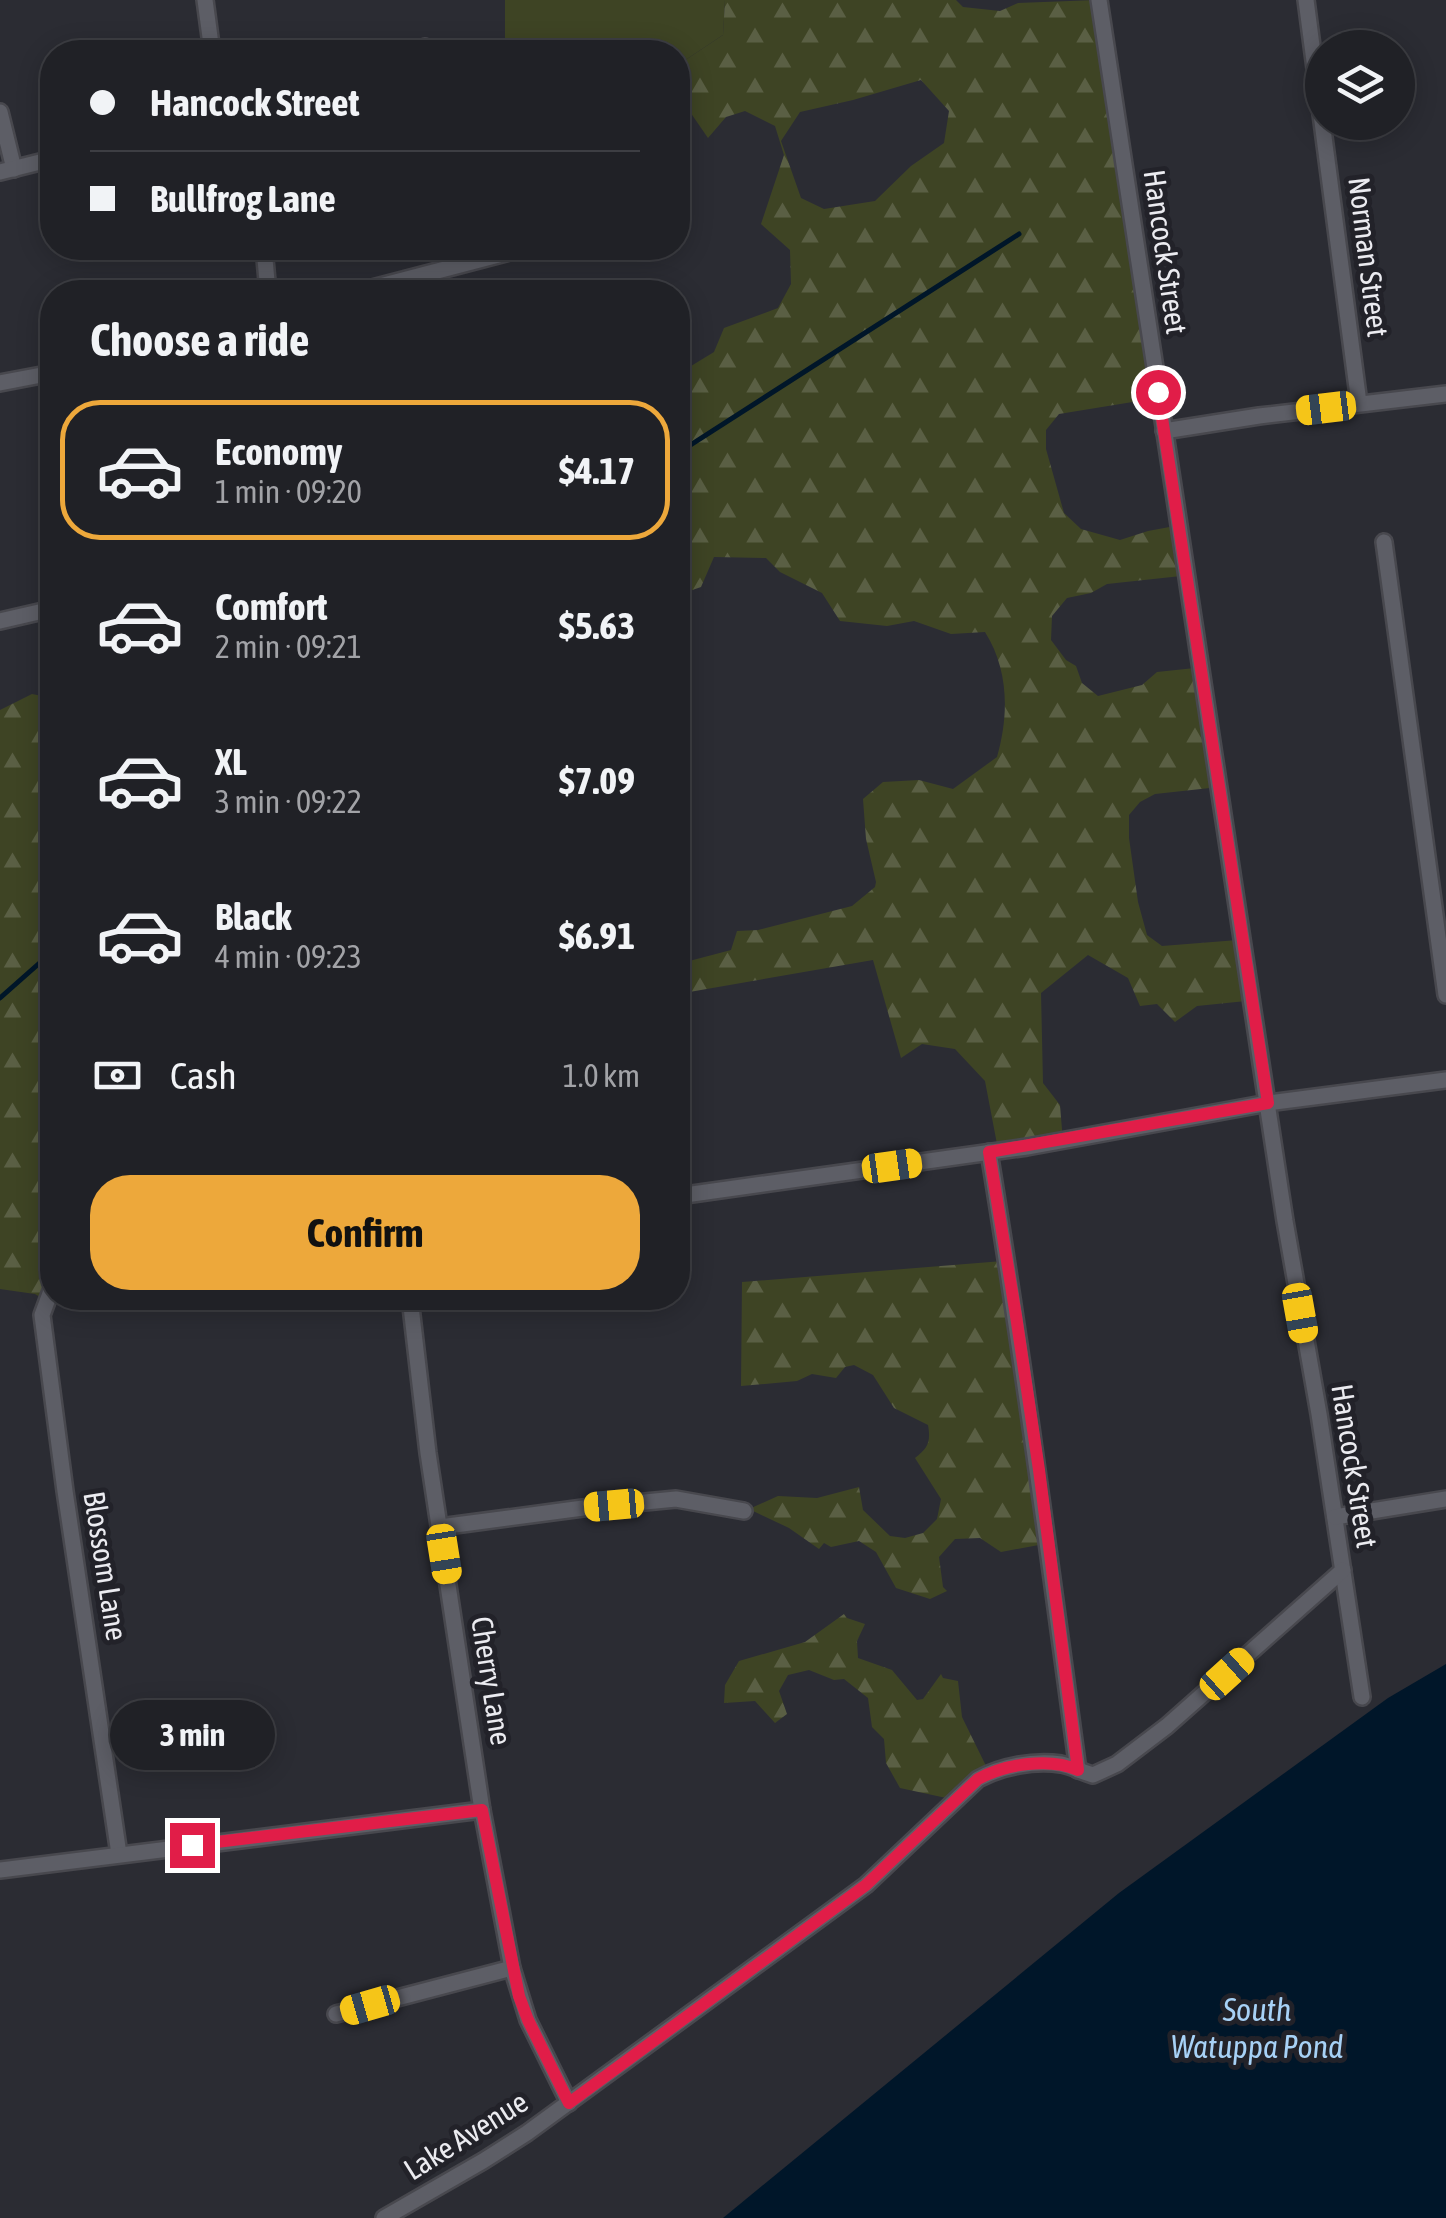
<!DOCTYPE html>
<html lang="en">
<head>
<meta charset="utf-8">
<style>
  :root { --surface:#202126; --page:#28292e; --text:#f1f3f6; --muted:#a2a3a7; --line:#3d3e43; --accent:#eda83b }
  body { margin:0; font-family:"Asap Condensed",sans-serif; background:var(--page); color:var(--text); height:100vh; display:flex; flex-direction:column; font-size:38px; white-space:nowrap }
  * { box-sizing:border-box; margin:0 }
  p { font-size:32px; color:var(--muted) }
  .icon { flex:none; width:55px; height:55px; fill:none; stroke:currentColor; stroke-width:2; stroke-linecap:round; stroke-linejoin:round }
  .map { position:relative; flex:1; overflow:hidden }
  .panel { position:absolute; left:40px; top:280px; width:650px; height:1030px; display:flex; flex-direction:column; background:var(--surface); border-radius:40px; box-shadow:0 5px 25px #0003,0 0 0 2px var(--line) }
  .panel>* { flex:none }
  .top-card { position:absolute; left:40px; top:40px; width:650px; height:220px; border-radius:40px; box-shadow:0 5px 25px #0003,0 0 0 2px var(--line); display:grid; align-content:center; height:220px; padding:0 50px; background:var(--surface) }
  .fabs { position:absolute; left:1305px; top:30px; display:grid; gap:20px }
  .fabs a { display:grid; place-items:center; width:110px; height:110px; border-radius:50%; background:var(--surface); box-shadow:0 5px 25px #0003,0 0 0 2px var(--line); font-size:50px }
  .end { position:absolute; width:45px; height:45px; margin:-22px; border:12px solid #e11d48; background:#fff; box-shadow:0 0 0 5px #fff }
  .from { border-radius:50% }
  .bubble { position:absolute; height:70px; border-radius:35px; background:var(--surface); box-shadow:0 5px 25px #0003,0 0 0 2px var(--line); font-size:32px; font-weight:700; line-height:70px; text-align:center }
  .car { position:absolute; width:30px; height:60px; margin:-30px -15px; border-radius:12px; box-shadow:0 0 8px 2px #0007; background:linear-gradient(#f5c518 24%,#345 0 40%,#f5c518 0 76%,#345 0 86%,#f5c518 0) }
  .top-card b { display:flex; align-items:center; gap:35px; height:95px; font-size:38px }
  .top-card b+b { border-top:2px solid var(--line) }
  .top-card i { width:25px; height:25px; background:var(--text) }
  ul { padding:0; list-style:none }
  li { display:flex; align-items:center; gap:30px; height:140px; margin:0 20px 15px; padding:0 30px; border:5px solid transparent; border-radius:40px }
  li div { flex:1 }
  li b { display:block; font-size:38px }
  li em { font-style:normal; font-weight:700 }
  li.selected { border-color:var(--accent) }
  li>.icon { width:90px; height:90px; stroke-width:1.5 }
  h2 { padding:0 50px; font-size:45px; line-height:120px }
  .pay { display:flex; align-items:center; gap:25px; height:110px; padding:0 50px; font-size:38px }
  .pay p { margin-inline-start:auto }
  .button { display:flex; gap:20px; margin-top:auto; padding:20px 50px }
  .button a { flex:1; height:115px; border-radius:40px; background:var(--accent); color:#111; font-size:40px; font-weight:700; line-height:115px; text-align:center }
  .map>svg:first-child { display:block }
  .grass { fill:#3e4424 }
  .forest { fill:url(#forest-firs); fill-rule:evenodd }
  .water { fill:#001629 }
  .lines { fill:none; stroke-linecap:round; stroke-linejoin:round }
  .stream { stroke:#001629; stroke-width:5 }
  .minor-casing { stroke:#48484e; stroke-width:20 }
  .minor { stroke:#5d5e66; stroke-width:15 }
  .route { stroke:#e11d48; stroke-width:12 }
  .labels { text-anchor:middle; stroke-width:10; stroke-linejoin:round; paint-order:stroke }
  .street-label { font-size:30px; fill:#ebebf0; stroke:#222229 }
  .water-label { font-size:32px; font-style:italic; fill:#a7d1f6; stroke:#222229 }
</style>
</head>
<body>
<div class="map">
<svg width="1446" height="2218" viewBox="0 0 1446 2218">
  <defs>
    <pattern id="forest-firs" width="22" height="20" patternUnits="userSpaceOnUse" patternTransform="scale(2.5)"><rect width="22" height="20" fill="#3e4424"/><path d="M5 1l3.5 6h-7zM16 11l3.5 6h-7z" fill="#5a5f44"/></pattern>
  </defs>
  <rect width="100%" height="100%" fill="#2b2c33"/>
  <path class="grass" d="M505,0H725L723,35L678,65V52H511L505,51Z"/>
  <g class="forest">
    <path d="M725,0H956L963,7L1000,11L1018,3L1096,0L1157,398L1059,414L1046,430V449L1064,513L1081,529L1120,540L1148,531L1175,526L1181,576L1107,584L1091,593L1067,598L1052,616L1051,640L1066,660L1076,666L1082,683L1098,696L1142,685L1157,672L1195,668L1214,783L1210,788L1155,794L1140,802L1129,815V838L1138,902L1147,935L1162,946L1238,940L1246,1001L1197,1006L1175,1022L1157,1004L1140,1006L1128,978L1088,955L1041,993L1043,1083L1060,1105L1063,1142L1000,1152L997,1144L985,1081L955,1049L922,1044L901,1058L873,960L678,994V964L731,950L737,931L758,930L852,906L875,887L876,882L866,839L863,799L883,782L919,780L953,789L997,757C1009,715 1009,670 985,632L951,634L914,621L887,626L840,621L822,593L780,572L766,558L714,557L701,587L678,595V374L714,352L724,328L778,308L791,284L790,250L761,224L784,155L775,126L745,111L726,117L708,138L686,106L678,104V65L723,35ZM921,80L949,111L944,143L911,166L875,201L824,209L801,198L781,141L800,112L853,100Z"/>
    <path d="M32,694L52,698V1290L45,1300L35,1294L0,1289V710Z"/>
    <path d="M1003,1261L1044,1544L1001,1552L980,1538L955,1539L939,1557L943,1587L947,1591L930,1599L896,1588L876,1552L859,1541L831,1547L824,1543L819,1549L789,1528L749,1509L778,1496L817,1498L859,1487L863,1510L890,1536L905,1538L923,1533L937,1519L941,1499L915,1458C928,1448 931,1442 928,1425L894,1408L873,1375L854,1365L845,1367L836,1378L812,1374L797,1381L741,1386L742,1282Z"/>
    <path d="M844,1614L847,1618L865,1624L857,1641L858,1658L892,1670L917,1700L923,1699L941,1674L943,1678L958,1681L962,1717L988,1770L951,1799L900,1788L886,1763L884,1739L872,1727L868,1698L844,1679L834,1680L809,1670L788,1675L779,1691L787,1714L775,1723L755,1701L724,1703L725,1685L739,1661L805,1642Z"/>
  </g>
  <path class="water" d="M1446,1664V2218H723L1119,1893L1388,1698Z"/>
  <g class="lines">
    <g class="stream">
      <path d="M678,453L1019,234"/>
      <path d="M0,998L52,952"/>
    </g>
    <g class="minor-casing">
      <g id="minor">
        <path d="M205,0L212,52"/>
        <path d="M1099,0L1285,1221L1319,1414L1362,1697"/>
        <path d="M1306,0L1359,403"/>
        <path d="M417,52L425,47"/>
        <path d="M0,112L14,169"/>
        <path d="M0,172L52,159"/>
        <path d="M264,248L268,292"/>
        <path d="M651,248L654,250"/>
        <path d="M357,292L525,248"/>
        <path d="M0,383L52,373"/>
        <path d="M1164,431L1259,416L1446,394"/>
        <path d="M1384,542L1446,995"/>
        <path d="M0,621L52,609"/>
        <path d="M989,1152C1023,1358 1050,1564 1078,1770"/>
        <path d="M678,1196L1027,1147L1268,1103L1446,1080"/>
        <path d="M52,1288L42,1315L65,1491L119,1854"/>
        <path d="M410,1298L428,1453L482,1810L512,1968L528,2020L569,2103"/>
        <path d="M1335,1517L1446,1499"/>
        <path d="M440,1527L583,1508L676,1499L744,1511"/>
        <path d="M0,1870L482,1810"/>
        <path d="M336,2014L512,1968"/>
        <path d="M384,2218L483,2161L527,2133L866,1885L978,1779C1002,1766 1034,1760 1061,1764C1072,1766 1082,1772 1093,1775L1117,1764L1167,1726L1343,1570"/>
      </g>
    </g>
    <use href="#minor" class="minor"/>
  </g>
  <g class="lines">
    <path class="route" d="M192,1845L482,1810L519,1996L528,2020L569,2103L866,1885L978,1779C1006,1764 1049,1757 1078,1770L1039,1470L1016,1316L989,1152L1268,1103L1158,392"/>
  </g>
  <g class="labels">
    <g class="street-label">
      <text transform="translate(1165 252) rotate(82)" y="10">Hancock Street</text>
      <text transform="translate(1368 257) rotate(83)" y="10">Norman Street</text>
      <text transform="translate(1354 1466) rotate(81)" y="10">Hancock Street</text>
      <text transform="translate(105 1566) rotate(81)" y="10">Blossom Lane</text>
      <text transform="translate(491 1681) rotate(81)" y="10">Cherry Lane</text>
      <text transform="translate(466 2136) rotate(-32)" y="10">Lake Avenue</text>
    </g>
    <g class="water-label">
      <text x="1257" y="2021">South<tspan x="1257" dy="37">Watuppa Pond</tspan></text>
    </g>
  </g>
</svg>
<div class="fabs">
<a><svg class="icon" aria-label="layers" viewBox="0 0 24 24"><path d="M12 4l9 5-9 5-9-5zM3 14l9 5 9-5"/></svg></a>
</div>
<i class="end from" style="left:1158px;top:392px"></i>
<i class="end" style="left:192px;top:1845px"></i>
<div class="bubble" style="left:110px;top:1700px;width:165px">3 min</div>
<i class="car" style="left:1326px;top:408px;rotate:263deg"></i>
<i class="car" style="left:892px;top:1166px;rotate:82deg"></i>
<i class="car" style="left:1300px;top:1313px;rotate:170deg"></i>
<i class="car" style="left:614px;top:1505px;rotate:265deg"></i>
<i class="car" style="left:444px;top:1554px;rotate:171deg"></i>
<i class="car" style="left:1227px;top:1674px;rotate:48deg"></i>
<i class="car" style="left:370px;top:2005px;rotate:254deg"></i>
<div class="top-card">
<b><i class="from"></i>Hancock Street</b>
<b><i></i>Bullfrog Lane</b>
</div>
<section class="panel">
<h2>Choose a ride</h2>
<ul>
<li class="selected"><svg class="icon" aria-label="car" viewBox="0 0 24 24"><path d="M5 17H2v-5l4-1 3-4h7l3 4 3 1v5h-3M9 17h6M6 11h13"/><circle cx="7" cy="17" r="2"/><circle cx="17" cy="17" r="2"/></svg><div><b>Economy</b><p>1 min · 09:20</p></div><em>$4.17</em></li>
<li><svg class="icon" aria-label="car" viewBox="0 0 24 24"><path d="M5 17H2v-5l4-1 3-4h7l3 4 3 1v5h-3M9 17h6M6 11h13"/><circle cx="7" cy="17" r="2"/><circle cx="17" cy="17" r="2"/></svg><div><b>Comfort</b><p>2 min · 09:21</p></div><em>$5.63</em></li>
<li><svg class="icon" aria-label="car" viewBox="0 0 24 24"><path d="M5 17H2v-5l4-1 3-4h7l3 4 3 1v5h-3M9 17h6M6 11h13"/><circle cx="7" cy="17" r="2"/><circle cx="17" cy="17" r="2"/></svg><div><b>XL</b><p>3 min · 09:22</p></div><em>$7.09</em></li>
<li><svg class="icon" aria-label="car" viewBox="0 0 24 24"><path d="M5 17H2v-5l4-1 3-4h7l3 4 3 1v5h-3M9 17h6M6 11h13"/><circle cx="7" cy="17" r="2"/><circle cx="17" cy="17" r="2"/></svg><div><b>Black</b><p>4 min · 09:23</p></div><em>$6.91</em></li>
</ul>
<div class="pay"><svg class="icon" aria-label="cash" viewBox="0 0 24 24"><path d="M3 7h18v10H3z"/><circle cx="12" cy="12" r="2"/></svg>Cash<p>1.0 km</p></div>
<div class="button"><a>Confirm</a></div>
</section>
</div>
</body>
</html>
